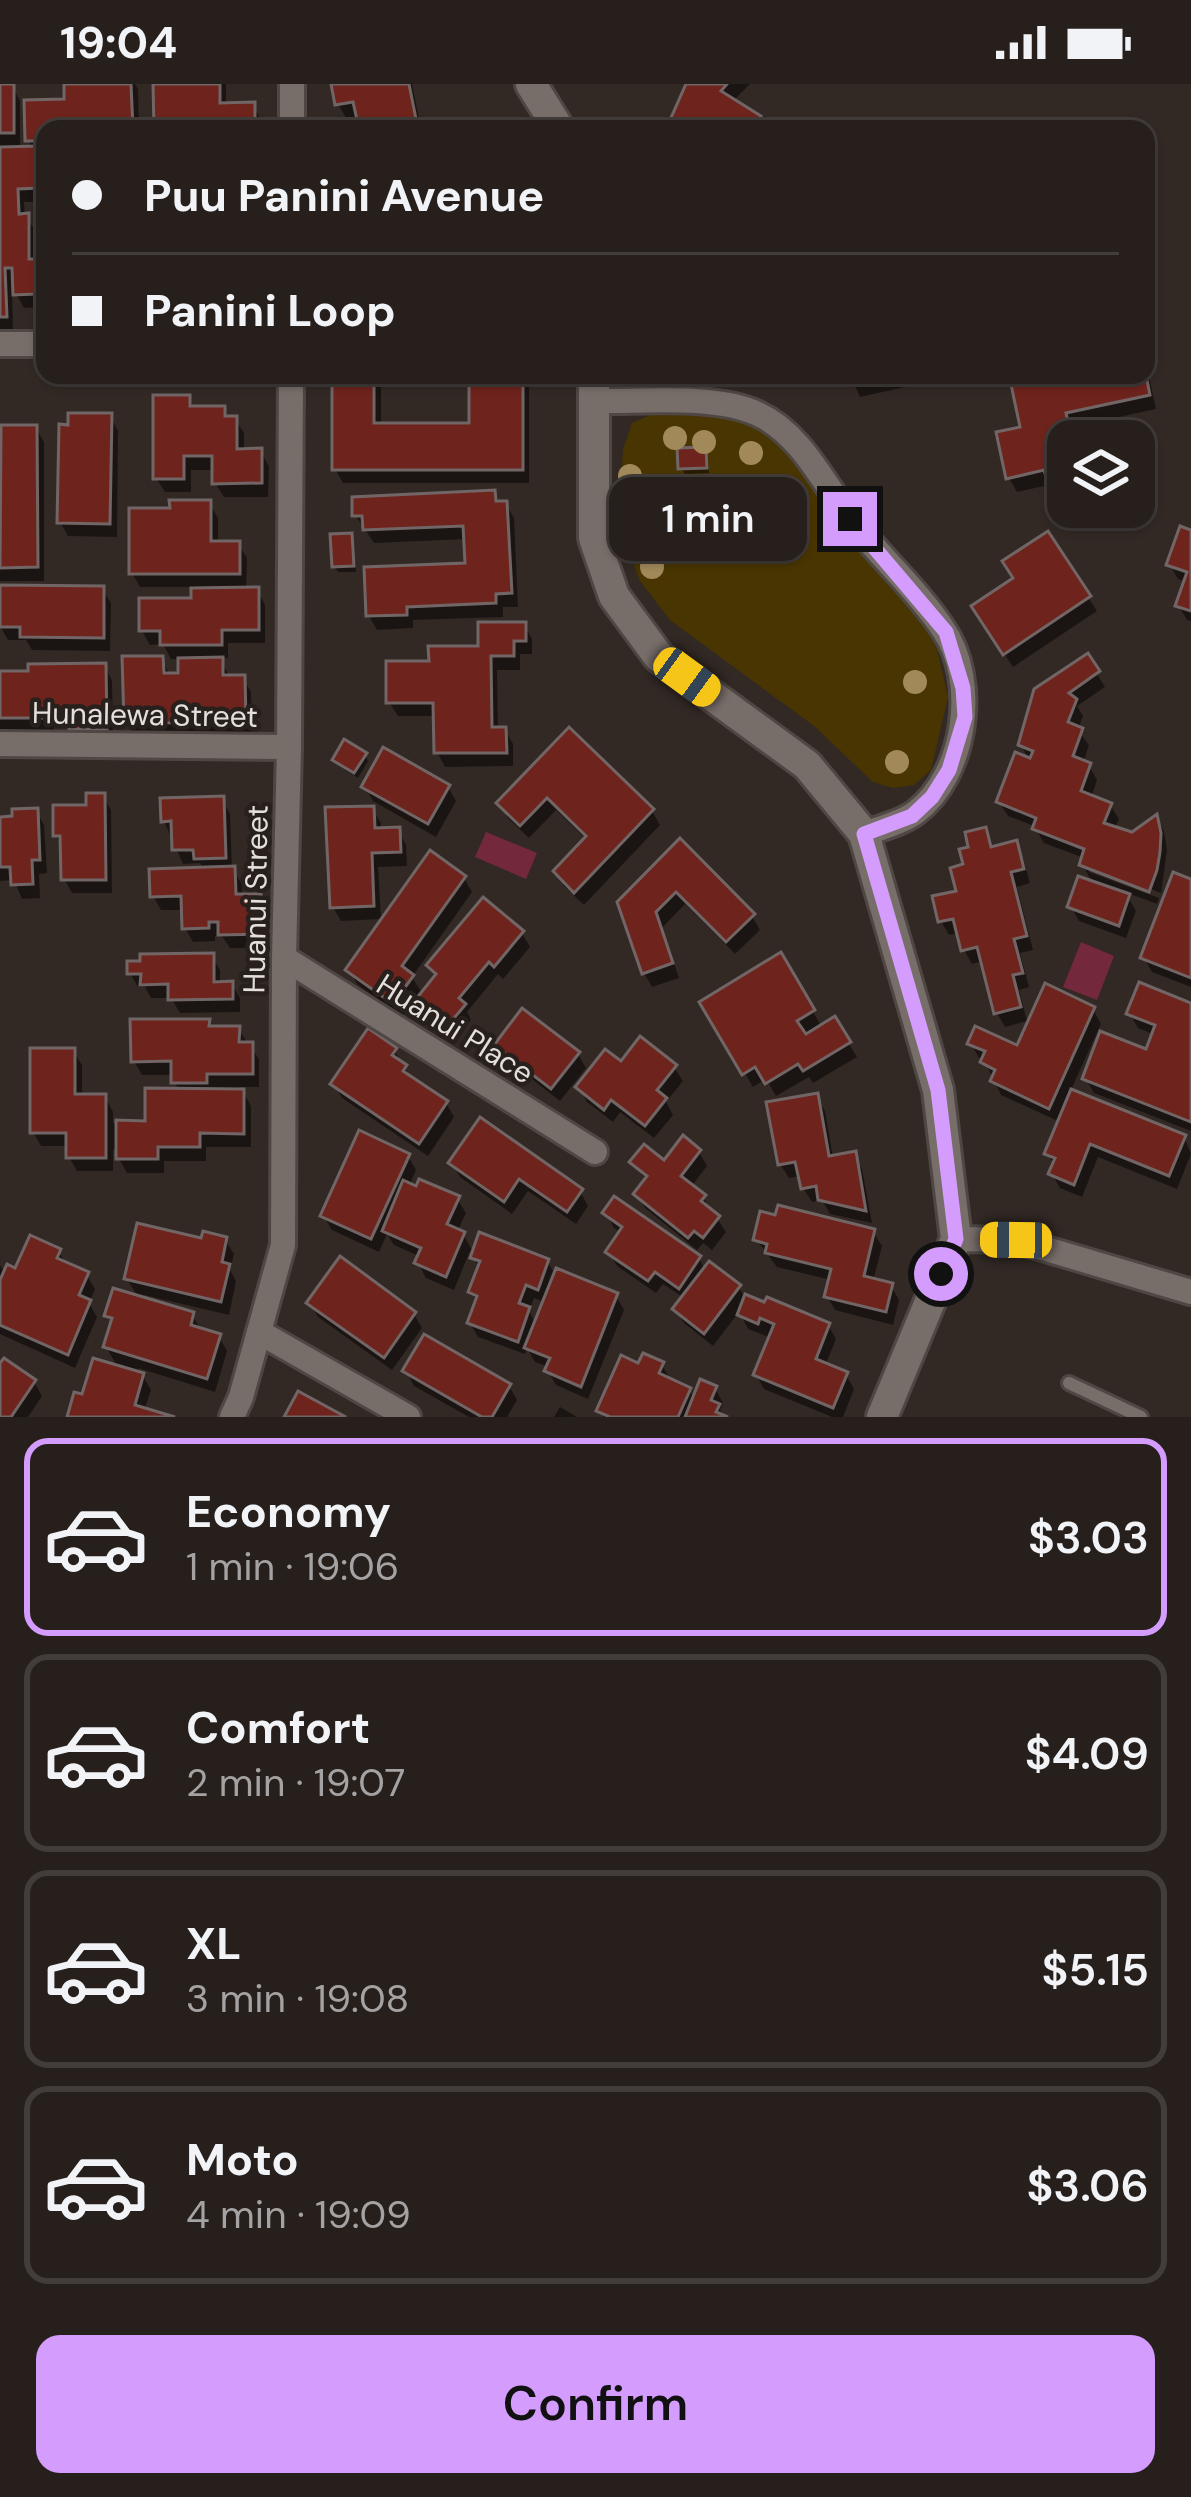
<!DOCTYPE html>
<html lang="en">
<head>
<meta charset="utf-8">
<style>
  :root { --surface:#261f1c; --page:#322c29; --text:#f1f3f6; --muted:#a4a2a3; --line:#423d3b; --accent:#d49cfc }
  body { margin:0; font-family:"DM Sans",sans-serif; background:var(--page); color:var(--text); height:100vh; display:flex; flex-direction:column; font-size:45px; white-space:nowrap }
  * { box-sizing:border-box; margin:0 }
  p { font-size:39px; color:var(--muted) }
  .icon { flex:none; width:66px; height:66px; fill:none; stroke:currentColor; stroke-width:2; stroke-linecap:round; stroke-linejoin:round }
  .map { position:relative; height:1333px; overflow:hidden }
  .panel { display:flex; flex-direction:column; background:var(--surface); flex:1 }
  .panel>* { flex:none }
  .guide { position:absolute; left:36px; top:36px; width:1119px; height:264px; border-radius:24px; box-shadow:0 3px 9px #0004,0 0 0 3px var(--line); display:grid; align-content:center; height:264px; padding:0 36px; background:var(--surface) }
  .controls { position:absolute; left:1047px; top:336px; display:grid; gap:24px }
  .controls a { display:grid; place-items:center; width:108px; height:108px; border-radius:24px; background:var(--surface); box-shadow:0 3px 9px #0004,0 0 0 3px var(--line); font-size:60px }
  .end { position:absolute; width:54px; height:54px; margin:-27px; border:15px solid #d49cfc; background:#111; box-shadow:0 0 0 6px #111 }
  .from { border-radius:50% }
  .bubble { position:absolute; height:84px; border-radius:24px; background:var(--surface); box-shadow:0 3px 9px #0004,0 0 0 3px var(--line); font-size:39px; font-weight:600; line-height:84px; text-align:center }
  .car { position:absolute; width:36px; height:72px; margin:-36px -18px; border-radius:15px; box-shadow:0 0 9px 3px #0007; background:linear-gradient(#f5c518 24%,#345 0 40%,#f5c518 0 76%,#345 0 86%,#f5c518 0) }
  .guide b { display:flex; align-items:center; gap:42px; height:114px; font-size:45px }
  .guide b+b { border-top:3px solid var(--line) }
  .guide i { width:30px; height:30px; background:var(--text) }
  ul { padding:21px 0 0; list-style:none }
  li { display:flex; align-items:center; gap:36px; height:198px; margin:0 24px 18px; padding:0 12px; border:6px solid var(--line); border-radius:24px }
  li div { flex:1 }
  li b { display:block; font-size:45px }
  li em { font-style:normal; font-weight:600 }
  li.selected { border-color:var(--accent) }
  li>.icon { width:108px; height:108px; stroke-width:1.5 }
  .action { display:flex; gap:24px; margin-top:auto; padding:24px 36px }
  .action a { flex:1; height:138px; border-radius:24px; background:var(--accent); color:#111; font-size:48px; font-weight:600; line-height:138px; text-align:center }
  .status { display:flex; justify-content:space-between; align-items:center; height:84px; padding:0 60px; background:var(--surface); direction:ltr }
  .status svg { height:33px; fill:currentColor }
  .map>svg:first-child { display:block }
  .green { fill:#483501 }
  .water { fill:#74283b }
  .shadow { fill:#0007; fill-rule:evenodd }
  .building { fill:#6f231d; stroke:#716665; stroke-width:3 }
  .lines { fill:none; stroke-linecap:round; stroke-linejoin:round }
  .service-casing { stroke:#4e4744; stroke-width:18 }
  .minor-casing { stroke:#4e4744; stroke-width:30 }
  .tertiary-casing { stroke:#4e4744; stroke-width:36 }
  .service { stroke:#776d69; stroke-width:12 }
  .minor { stroke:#776d69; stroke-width:24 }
  .tertiary { stroke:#776d69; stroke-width:30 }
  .tree { fill:#a2895a }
  .route { stroke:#d49cfc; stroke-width:15 }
  .labels { text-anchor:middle; stroke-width:9; stroke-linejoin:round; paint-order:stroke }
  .street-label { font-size:30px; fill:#e4dfdc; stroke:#28201c }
</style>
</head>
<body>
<div class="status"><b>19:04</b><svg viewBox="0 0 49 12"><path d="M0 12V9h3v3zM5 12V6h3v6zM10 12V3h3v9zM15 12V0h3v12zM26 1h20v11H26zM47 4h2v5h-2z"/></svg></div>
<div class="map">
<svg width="1191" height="1333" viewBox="0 0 1191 1333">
  <rect width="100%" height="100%" fill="#322925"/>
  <path class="green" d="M695,328L734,333L769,345L793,372L866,476L916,528L937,565L948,613L931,686L914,701L893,704L873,698L814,642L670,536L640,497L627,463L621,400L623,365L632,339L653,330Z"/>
  <g class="water">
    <path d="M486,748L537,769L526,795L475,773Z"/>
    <path d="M1081,858L1114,872L1097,916L1063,903Z"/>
  </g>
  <g class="shadow">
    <path d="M67,0H135L138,5L139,45H45V70H39L44,80L45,118H24L25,132L35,146L36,183L41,192L42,223L24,224L12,203L13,247H0V2H12L20,17V66L33,65L28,56L67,18Z"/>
    <path d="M156,0H226V22L253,21L261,36V45H157Z"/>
    <path d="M334,0H412L421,45H362L359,32L346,34L338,20Z"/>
    <path d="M689,0H750L732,18L759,34L765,45H669Z"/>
    <path d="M1146,279L1156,325L1077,342L1085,357H1068V404L1057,406L1053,400L1017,408L1009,394L1024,345L1012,291H1146Z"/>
    <path d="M335,291H381V342H472V291H529V399H343L335,385Z"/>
    <path d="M850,291H927L928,298L860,313Z"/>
    <path d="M188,314L195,325H224L229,335H235L244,349V368L260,367L269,382L268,413H224L215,399V386H191V408H165L156,394Z"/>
    <path d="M110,332L118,347L117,453L68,452L60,438Z"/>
    <path d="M36,344L44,358V497H0V367H4Z"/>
    <path d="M705,366L708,372L709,389L685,390L681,384Z"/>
    <path d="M494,409L500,420H506L514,434L518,523H503V533L413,536V544L377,546L369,532L468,481L467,455L374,459L355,431Z"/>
    <path d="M209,419L218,434V460H238L247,474L246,506H257L265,521V559H228V574H220L230,594H243L251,608L252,651L135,653L127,639L162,575L170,592H181V575H171L163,560L150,561L142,547L194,517V503H140L132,489L173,427Z"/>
    <path d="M1191,449V537L1187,536L1178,521L1187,498L1178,495L1170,481Z"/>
    <path d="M1047,451L1097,527L1013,583L983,537Z"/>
    <path d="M351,453L354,459L356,488H338L334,482Z"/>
    <path d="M102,505L111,519L110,567L32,566L26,556H8L0,542Z"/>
    <path d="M524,541L532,555V570H520V586H497L498,646H505L513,660V682L445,683L437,668L436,632H398L389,618L432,580L481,565Z"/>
    <path d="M1087,574L1105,603L1077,622L1083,632L1078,646L1089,661L1083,679L1089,682L1097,696L1091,714L1110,721L1119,735L1114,746L1132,751L1157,734L1164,747L1167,766L1161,809L1089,781V788L1159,814L1157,820L1125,808L1136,827L1126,854L1079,837L1071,823L1093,800L1082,780L1084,774L1044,759L1034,742L1008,732L999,718L1030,678L1021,661Z"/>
    <path d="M104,582L112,596L113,658L80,659L72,641H54V647H0V590Z"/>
    <path d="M569,648L652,727L660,741L584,821L564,802L556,788L587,756L556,726L529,754L508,734L500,720Z"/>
    <path d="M365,671L368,677L358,694L339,682L335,676Z"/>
    <path d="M365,703H448L456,717L436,753L373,717Z"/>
    <path d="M103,712L111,726L112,809H72L64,795L63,764L56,752Z"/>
    <path d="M222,715L230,730L232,785L242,800V813H260L268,827V864H230L222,852H215V857L193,858L185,844L184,826H161L153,812L204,786L200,779L183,780L164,737Z"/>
    <path d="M372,725L381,739V747L398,746L406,761L407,782L378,783L381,835L341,837L333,823Z"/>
    <path d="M36,727L44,741L47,789L39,790L40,814L22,815L14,796L0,797V736Z"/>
    <path d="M984,746L993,765L1015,760L1023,774L1030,799L1017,803L1033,866L1020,869L1029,903L1019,906L1027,937L1005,943L997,929L984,877L972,880L964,866L959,849L949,851L941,837L959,809L972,765Z"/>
    <path d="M680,758L752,832L760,846L735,870L685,820L662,844L679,894L652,903L644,889L620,818Z"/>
    <path d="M464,794L472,808L412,893L423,911L437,894L430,881L522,849L530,863L503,895L498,890L467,928L471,936L453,958L424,934L413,916L402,933L357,900L349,886Z"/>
    <path d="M1191,798V903L1152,888L1144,874Z"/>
    <path d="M212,872L220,886V900H232L240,914V928L180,929L171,914H151L145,903H138L130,889L143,880Z"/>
    <path d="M780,873L822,943L834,936L857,973L813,999L809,993L776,1012L766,995L753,1003L703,919Z"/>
    <path d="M1191,922V1047L1094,1009L1086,995L1148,969L1155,951L1138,944L1130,930Z"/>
    <path d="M1093,925L1101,940L1070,1008L1184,1053L1191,1070L1177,1105L1098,1073L1082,1113L1060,1104L1052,1090L1055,1082L1048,1070L1060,1038L1001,1011L984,976L979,974L971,959L1018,965Z"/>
    <path d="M208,938L212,945H238L259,975V1003H240L251,1022V1063H206V1077H164V1089H127L113,1064V1087H77L69,1073V1062H41L33,1048L73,967L82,981V1013H105L113,1028V1039L148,1040L180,1007L174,998V991H142L134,977Z"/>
    <path d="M498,961L578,970L586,984L560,1017L506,975Z"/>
    <path d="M394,966L413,997L446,1019L454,1033L428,1072L342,1014L334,1000Z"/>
    <path d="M621,981L674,983L683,997L666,1018L673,1031L654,1054L620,1028L613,1038L587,1018L579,1003Z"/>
    <path d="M817,1013L825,1027L833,1074L854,1070L862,1085L872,1139L830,1130L822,1116L812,1118L803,1104L801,1092L789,1094L780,1080Z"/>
    <path d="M699,1068L707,1082L691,1103L703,1113L726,1148L712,1166L703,1159L697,1166L645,1124L637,1110L647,1097L633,1078L664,1080Z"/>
    <path d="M408,1072L416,1086L409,1102L457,1114L466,1129L457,1148L463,1150L474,1170L547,1177L556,1192L616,1212L624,1226L588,1315L556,1301L548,1287L549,1283L535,1278L527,1264L525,1270L478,1253L470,1239L478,1219L471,1208L480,1185L470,1167L454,1206L426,1194L418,1179L421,1173L394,1161L387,1150L379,1168L332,1146L323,1131ZM534,1214L545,1218L536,1240L529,1227Z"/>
    <path d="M452,1079L580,1107L588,1122L576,1140L528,1107L512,1130L460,1093Z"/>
    <path d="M606,1129L699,1174L705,1186L739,1203L744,1213L828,1241L836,1255L825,1282L846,1291L854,1305L843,1333H832L764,1305L756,1291L771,1254L748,1245L739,1228L713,1262L684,1239L675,1225L684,1214L663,1200L656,1209L617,1182L609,1168L622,1149L614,1144Z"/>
    <path d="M873,1148L882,1162L873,1197L891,1202L899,1216L893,1241L835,1226L827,1212L831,1196L777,1183L756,1155Z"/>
    <path d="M225,1156L234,1170L230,1186L236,1197L229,1231L144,1211L143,1216L192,1231L201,1245L219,1253L227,1267L215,1308L138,1284L151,1306L144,1327L165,1333H70L76,1312L84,1314L119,1285L106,1263L113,1241L108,1232L139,1215L127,1195L204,1158Z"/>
    <path d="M58,1167L67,1181L86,1190L95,1205L89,1219L97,1233L75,1284L0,1250V1181L6,1191L17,1188Z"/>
    <path d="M310,1219L414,1230L422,1244L392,1286L318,1233Z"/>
    <path d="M662,1281L670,1295L689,1306L695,1316L715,1304L723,1319L720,1326L724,1333H604L600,1326L640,1283Z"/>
    <path d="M0,1285L34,1298L42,1312L28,1333H0Z"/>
    <path d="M406,1287L509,1302L517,1316L507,1333H469L414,1302Z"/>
    <path d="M560,1323L577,1333H554Z"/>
  </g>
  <g class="building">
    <rect x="0" y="0" width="14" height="49"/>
    <path d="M64,0H131L133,45H45V57H25L24,16L64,15Z"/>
    <path d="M153,0H220V19L255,18V45H154Z"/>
    <path d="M331,0H409L418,45H359L353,18L335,21Z"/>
    <path d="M686,0H727L721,7L761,32L753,45H666Z"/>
    <path d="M38,62L39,104L18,105L19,130L29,129V175H35L36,210L13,211L12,184H5L7,233H0V63Z"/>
    <path d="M332,291H374V339H469V291H523V386H332Z"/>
    <path d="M1009,291H1146L1150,311L1066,329L1069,342L1079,339L1082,357H1068V388L1046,393L1044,386L1006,395L996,348L1020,343Z"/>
    <path d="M153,311H190V322H225V332H237V365L262,364V399L212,400V372H184V395H153Z"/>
    <path d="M68,329H112L110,440L57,439L59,340L68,341Z"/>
    <path d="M1,341H37L38,483L0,484Z"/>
    <path d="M706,363L707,384L678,385L677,364Z"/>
    <path d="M495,406L496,417H507L512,509L496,510V519L407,523V531L366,532L364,483L465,479L463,442L363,446L362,432H352V413Z"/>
    <path d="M169,416H211V457H240V490H129V424H170Z"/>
    <path d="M1180,442L1191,446V527L1175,522L1187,488L1166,481Z"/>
    <path d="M1048,447L1091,512L1003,571L971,522L1013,494L1002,477Z"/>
    <path d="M352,449L354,482L332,483L330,450Z"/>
    <path d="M0,501L104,502V554L20,553V543H0Z"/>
    <path d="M259,503V546H222V561H160V547H139V514H191V504Z"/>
    <path d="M478,538H526V557H514V572H491L492,643H506L507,669H434L433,619H386V577H429L428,562H478Z"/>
    <path d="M1088,569L1100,587L1069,609L1077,615L1068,638L1083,644L1073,672L1091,679L1081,707L1112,719L1104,739L1132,748L1157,730L1161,749L1160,768L1157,786L1149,808L1079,781L1084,765L1032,745L1036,734L996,718L1015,668L1030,674L1033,667L1018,661L1034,605Z"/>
    <path d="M122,572H163L164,589H178V574L223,573V591H245L246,637L124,640Z"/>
    <path d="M106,579L107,645H69V627L48,628V634H0V587H28V580Z"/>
    <path d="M569,643L654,725L574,809L553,787L586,752L547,714L520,742L496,719Z"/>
    <path d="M344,655L367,669L354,689L332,676Z"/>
    <path d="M383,663L450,701L428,740L361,703Z"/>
    <path d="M86,709H105L106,796H61L60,752H53V721H86Z"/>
    <path d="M224,712L226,774L194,775L193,766H172L171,737L161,738L160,714Z"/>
    <path d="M374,722L375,744L400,743L401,768L372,769L374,822L330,824L325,723Z"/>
    <path d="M38,724L40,776H32L33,800L11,801L10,783H0V733L12,732V725Z"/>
    <path d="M986,743L991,763L1017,756L1024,785L1011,788L1027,852L1014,855L1023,889L1013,891L1021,923L994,930L977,863L961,867L953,835L938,838L932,812L956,807L950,784L963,780L959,765L968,763L965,748Z"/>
    <path d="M680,754L755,830L726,858L676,808L656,828L673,879L642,890L617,818Z"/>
    <path d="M430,766L466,792L402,882L414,891L393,920L345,886Z"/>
    <path d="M235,782L236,810H261L262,850L218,851V838H209V844L182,845L181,812L150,813L149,785Z"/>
    <path d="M1173,788L1191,795V894L1140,874Z"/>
    <path d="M1078,792L1130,810L1119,842L1067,823Z"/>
    <path d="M483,813L524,847L494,883L489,878L459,914L466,920L444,946L412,920L436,890L426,881Z"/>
    <path d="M781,868L815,926L797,937L806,950L835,932L851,958L803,987L798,980L765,1000L755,983L742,991L699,918Z"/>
    <path d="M214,869V898L233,897V915L168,916V900L140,901L141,890H127V877H140V870Z"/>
    <path d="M1139,898L1191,919V1038L1082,995L1100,947L1146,965L1155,941L1126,930Z"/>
    <path d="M1045,899L1095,923L1049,1025L990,997L995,986L980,978L985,967L967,960L975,942L1017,961Z"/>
    <path d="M522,924L580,968L551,1005L494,961Z"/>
    <path d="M130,935H210L209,942H240L239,958H253V990H207V999H171V977L131,978Z"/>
    <path d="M368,944L397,964L392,971L407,981L403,987L448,1017L419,1060L330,1000Z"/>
    <path d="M640,952L677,981L657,1006L667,1014L645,1042L611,1016L604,1026L575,1003L605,965L621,977Z"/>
    <path d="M30,964H75V1010H106V1074H66V1049H30Z"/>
    <path d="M145,1004L244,1005V1050L200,1049V1063H158V1075H116V1036L145,1037Z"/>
    <path d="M1071,1005L1186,1051L1169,1092L1090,1060L1074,1101L1048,1090L1055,1074L1044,1070Z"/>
    <path d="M818,1009L829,1072L856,1067L866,1127L818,1116L816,1102L801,1105L795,1078L778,1081L766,1018Z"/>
    <path d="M480,1033L583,1105L567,1128L519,1095L504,1118L448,1079Z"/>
    <path d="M359,1046L410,1070L371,1155L320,1132Z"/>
    <path d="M683,1051L701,1066L681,1092L706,1111L701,1117L720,1132L703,1154L694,1147L688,1154L633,1110L647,1092L629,1078L644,1060L664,1076Z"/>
    <path d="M419,1095L460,1112L447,1140L465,1148L446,1193L414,1179L421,1164L382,1147L403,1096L416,1102Z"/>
    <path d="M614,1112L701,1172L679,1205L655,1188L648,1197L605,1168L622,1143L602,1129Z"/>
    <path d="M778,1121L875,1145L864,1192L893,1199L886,1228L824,1213L831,1185L765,1169L767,1160L753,1156L760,1127L775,1131Z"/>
    <path d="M137,1139L201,1154L203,1147L227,1153L222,1178L230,1180L221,1218L124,1195Z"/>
    <path d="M479,1148L549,1175L538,1206L526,1201L519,1219L530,1223L518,1258L467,1239L477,1212L468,1208L480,1177L470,1174Z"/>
    <path d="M30,1151L61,1165L57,1174L89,1188L79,1211L91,1216L68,1271L0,1241V1196L7,1180L15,1184Z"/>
    <path d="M340,1172L416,1228L384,1274L306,1219Z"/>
    <path d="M709,1177L741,1201L704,1250L672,1225Z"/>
    <path d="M556,1184L618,1209L581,1303L544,1287L550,1274L524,1264Z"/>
    <path d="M113,1204L194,1228L191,1241L221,1250L207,1295L103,1263L112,1234L104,1232Z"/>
    <path d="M745,1210L764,1218L767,1213L830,1239L816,1275L848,1288L833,1324L753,1291L774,1240L760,1234L758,1240L737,1231Z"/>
    <path d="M424,1250L511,1300L492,1333H482L402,1287Z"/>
    <path d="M643,1269L664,1278L659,1289L691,1304L678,1333H610L596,1327L621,1271L638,1279Z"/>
    <path d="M4,1274L36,1296L11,1333H0V1279Z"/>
    <path d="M93,1274L144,1289L135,1321L175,1333H67L74,1308L82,1310Z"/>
    <path d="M700,1295L717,1302L711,1316L720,1320L716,1328L728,1333H685Z"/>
    <path d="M298,1307L346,1333H284Z"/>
  </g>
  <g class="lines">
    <g class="service-casing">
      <path id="service" d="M1069,1299L1141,1333"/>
    </g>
    <g class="minor-casing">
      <g id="minor">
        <path d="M292,45V0"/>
        <path d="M0,260H45"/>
        <path d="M594,317C641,318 716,310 758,330C802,350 825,403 854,439C882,475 918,507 943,545C979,597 966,691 915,729C901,739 880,744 864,750"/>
        <path d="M0,660L289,663"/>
        <path d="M284,874L595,1068"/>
        <path d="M956,1155L1016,1156L1191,1208"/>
        <path d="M259,1248L408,1333"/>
        <path d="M232,1333L241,1313L283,1161L284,874L289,663L291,291"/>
      </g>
    </g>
    <g class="tertiary-casing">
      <g id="tertiary">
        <path d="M531,0L559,45"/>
        <path d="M594,291V454L614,512L659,573L807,681L864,750L938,1006L956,1155L882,1333"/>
      </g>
    </g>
    <use href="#service" class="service"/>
    <use href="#minor" class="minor"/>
    <use href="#tertiary" class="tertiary"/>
  </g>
  <g class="tree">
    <circle cx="675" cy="354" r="12"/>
    <circle cx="704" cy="358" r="12"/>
    <circle cx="751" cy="369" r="12"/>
    <circle cx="630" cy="392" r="12"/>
    <circle cx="652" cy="483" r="12"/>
    <circle cx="915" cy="598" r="12"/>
    <circle cx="897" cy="678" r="12"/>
  </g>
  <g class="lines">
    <path class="route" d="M850,435L946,548L963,604L965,633L949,686L932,713L912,732L864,750L938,1006L956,1155L941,1190"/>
  </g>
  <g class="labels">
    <g class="street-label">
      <text transform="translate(145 631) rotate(1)" y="10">Hunalewa Street</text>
      <text transform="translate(256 815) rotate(-89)" y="10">Huanui Street</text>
      <text transform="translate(455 945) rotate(32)" y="10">Huanui Place</text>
    </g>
  </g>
</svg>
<div class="controls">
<a><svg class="icon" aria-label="layers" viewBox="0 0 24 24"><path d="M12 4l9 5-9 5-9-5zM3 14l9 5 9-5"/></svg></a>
</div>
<i class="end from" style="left:941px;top:1190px"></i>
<i class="end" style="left:850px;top:435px"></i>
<div class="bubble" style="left:609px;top:393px;width:198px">1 min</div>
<i class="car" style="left:687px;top:593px;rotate:126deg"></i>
<i class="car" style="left:1016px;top:1156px;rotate:271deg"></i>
<div class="guide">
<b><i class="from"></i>Puu Panini Avenue</b>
<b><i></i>Panini Loop</b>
</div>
</div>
<section class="panel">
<ul>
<li class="selected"><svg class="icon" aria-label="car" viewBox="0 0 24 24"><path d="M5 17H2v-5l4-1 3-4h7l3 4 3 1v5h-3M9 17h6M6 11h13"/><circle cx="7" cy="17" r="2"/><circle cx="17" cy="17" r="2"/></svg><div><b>Economy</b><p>1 min · 19:06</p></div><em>$3.03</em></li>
<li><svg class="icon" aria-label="car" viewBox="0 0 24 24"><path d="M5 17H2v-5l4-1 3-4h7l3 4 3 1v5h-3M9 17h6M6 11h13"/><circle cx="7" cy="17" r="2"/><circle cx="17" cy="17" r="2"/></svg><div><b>Comfort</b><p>2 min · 19:07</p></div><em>$4.09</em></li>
<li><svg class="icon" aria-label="car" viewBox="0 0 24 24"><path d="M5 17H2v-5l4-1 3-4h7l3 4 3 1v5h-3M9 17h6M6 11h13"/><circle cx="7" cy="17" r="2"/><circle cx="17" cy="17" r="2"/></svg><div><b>XL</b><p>3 min · 19:08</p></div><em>$5.15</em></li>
<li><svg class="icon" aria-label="car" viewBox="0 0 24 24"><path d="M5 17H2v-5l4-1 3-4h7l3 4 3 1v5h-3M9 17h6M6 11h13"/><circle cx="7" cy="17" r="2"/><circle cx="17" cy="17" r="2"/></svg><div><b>Moto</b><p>4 min · 19:09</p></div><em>$3.06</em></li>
</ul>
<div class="action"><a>Confirm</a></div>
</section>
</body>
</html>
